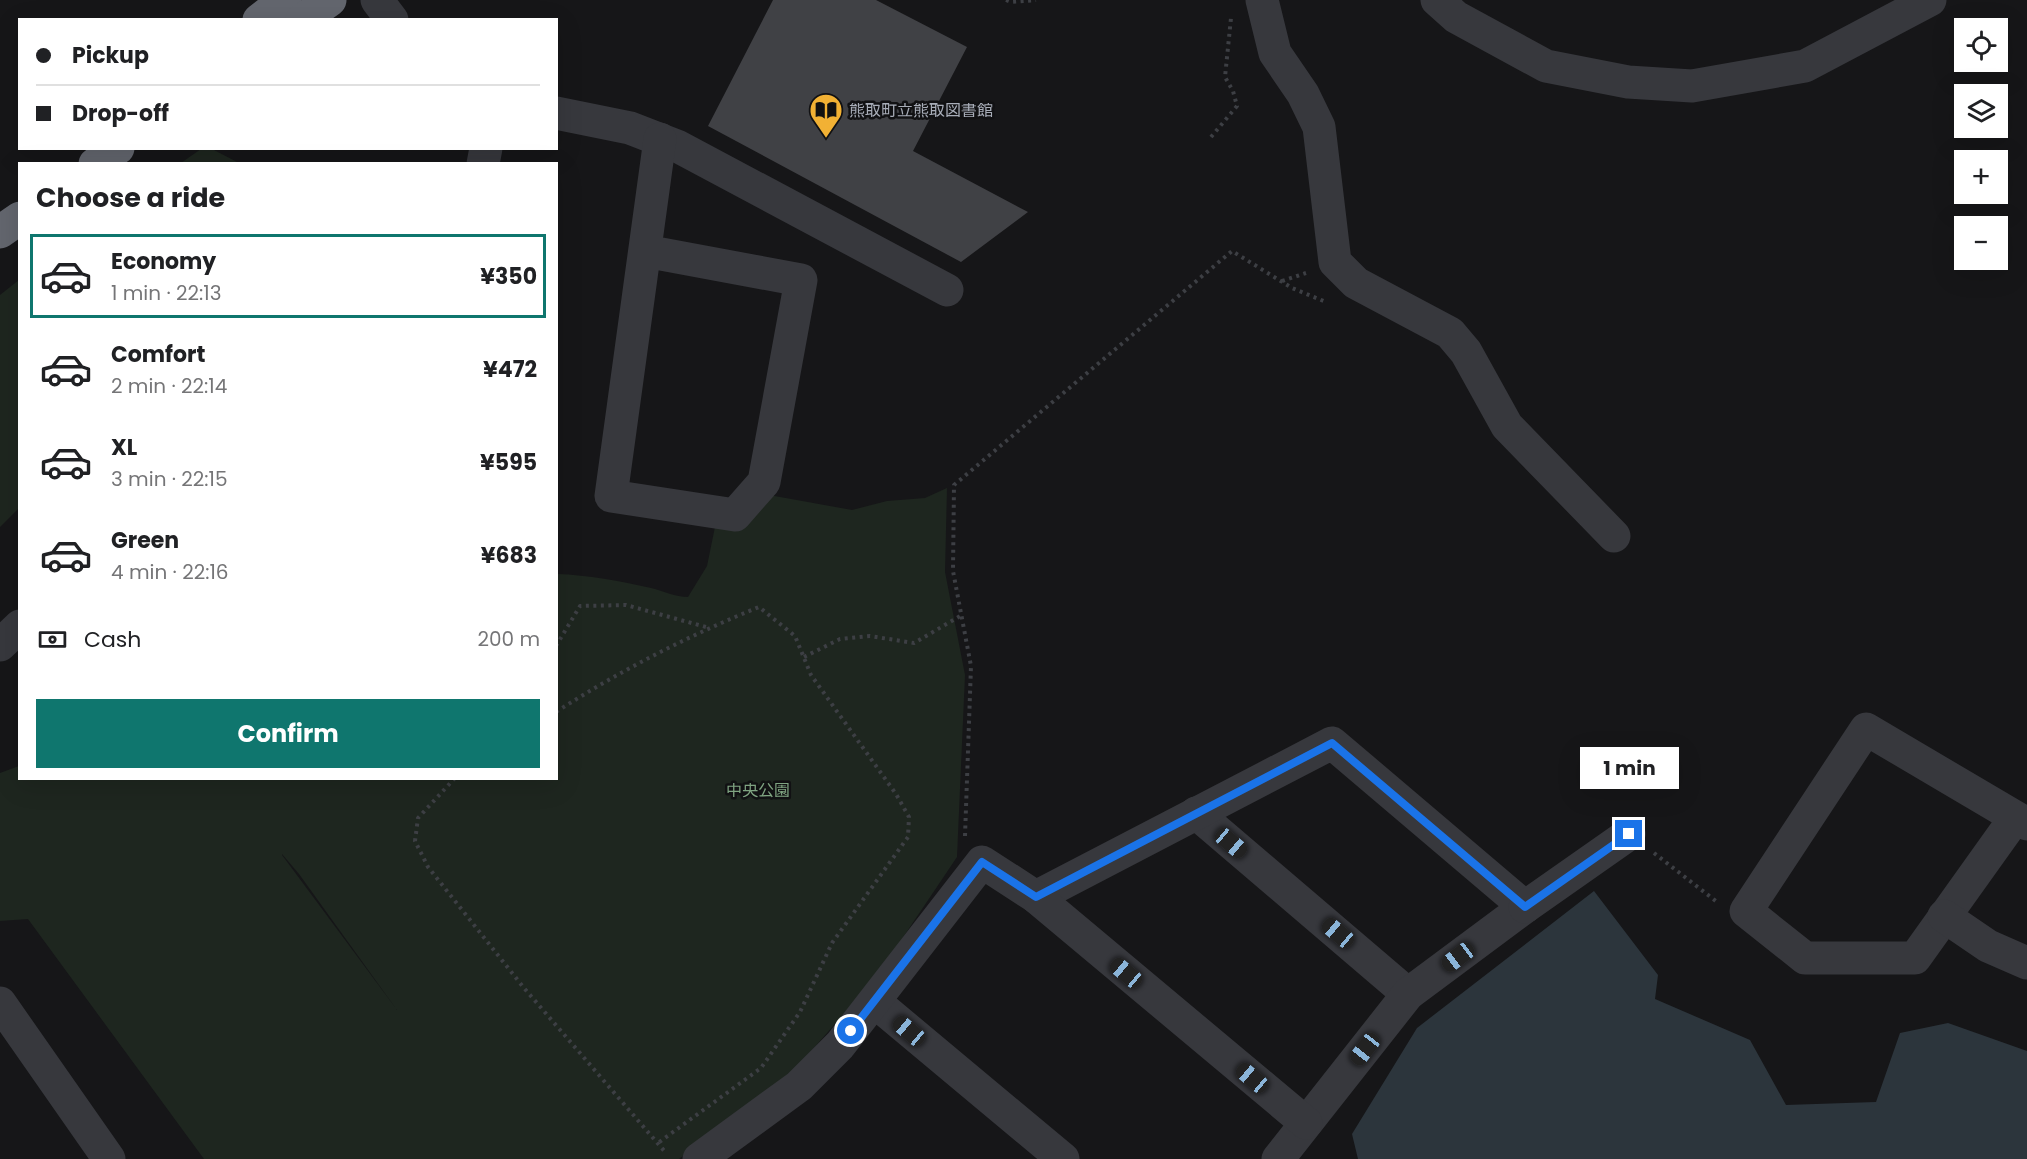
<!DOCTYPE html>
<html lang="en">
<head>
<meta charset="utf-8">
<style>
  :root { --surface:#fff; --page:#f6f6f6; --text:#202124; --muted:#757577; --line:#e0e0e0; --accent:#0f766e }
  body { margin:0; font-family:Poppins,"Noto Sans JP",sans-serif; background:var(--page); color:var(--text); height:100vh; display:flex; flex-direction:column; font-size:22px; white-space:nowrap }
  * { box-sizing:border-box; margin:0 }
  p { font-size:20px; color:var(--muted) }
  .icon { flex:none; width:33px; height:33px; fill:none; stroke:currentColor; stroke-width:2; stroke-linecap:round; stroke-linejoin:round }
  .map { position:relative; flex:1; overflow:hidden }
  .details { position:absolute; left:18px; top:162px; width:540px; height:618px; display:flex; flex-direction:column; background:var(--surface); border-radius:0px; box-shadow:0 6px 24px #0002 }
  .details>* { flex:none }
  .top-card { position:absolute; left:18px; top:18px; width:540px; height:132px; border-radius:0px; box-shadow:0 6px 24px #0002; display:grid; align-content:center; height:132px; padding:0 18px; background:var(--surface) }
  .controls { position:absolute; left:1954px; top:18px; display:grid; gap:12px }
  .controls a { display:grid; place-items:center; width:54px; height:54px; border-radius:0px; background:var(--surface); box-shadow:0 6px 24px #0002; font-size:30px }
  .end { position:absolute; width:27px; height:27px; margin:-14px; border:8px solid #1a73e8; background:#fff; box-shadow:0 0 0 3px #fff }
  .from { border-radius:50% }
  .bubble { position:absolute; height:42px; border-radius:0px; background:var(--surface); box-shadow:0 6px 24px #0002; font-size:20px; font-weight:700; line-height:42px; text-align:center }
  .car { position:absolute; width:18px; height:36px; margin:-18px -9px; border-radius:8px; box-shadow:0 0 4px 2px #0007; background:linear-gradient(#222 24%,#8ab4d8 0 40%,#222 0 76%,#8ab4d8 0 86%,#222 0) }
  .top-card b { display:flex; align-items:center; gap:21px; height:57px; font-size:22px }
  .top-card b+b { border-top:2px solid var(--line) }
  .top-card i { width:15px; height:15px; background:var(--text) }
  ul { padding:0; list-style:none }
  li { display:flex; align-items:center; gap:18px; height:84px; margin:0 12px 9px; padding:0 6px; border:3px solid transparent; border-radius:0px }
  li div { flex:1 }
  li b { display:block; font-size:22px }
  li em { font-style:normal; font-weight:700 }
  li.active { border-color:var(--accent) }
  li>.icon { width:54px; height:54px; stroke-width:1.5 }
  h2 { padding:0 18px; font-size:27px; line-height:72px }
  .pay { display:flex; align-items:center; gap:15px; height:66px; padding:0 18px; font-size:22px }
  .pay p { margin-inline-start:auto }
  .action { display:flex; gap:12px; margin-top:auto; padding:12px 18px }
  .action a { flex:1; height:69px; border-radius:0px; background:var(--accent); color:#fff; font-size:24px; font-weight:700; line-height:69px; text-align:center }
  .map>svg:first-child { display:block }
  .green { fill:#1e261f; fill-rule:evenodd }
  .water { fill:#2c353c }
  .building { fill:#404145 }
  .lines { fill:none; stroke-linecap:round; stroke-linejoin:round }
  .path { stroke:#3d3f44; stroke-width:4; stroke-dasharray:3 4.5; stroke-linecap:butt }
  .minor { stroke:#37383d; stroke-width:33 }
  .highway { stroke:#63666e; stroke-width:33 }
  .route { stroke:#1a73e8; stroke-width:8 }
  .labels { text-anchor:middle; stroke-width:5; stroke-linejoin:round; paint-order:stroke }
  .poi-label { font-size:16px; fill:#a8adb8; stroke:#111113; text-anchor:start }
  .park-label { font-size:16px; fill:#7fa381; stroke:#111113 }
</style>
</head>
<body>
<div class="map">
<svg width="2027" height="1159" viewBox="0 0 2027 1159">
  <rect width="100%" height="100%" fill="#161618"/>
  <g class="green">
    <path d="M201,149H212L239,163H181Z"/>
    <path d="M19,280V508L0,527V295Z"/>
    <path d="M947,488L945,572L965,675L957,857L877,976L791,1074L679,1159H204L28,919L0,921V773L19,766L20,778H556L557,574C588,575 620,581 651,588C664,591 675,597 688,597L707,566L716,522L769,495L852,510L887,501L925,498ZM282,854L299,874L397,1010L282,855Z"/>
  </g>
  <path class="water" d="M1594,891L1658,975L1655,999L1750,1040L1786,1105L1876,1102L1900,1033L1948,1023L2027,1051V1159H1358L1352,1134L1417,1028Z"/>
  <path class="building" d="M773,0H876L967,47L913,151L1028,212L961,262L708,126Z"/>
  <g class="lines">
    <g class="path">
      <path d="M1006,0L1011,2L1036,0"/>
      <path d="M1211,137L1237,106L1233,91L1225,77L1231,18"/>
      <path d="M1282,281L1306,273"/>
      <path d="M556,646L580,606L626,605L706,627"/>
      <path d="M804,657L840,639L870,636L914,643L962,615"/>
      <path d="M556,712C621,670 688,636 759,607L795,636L811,675L896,794L909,817L908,837L832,943L800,1012L761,1068L658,1143"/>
      <path d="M455,778L418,818L415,841L428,867L524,988L666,1153"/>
      <path d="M965,836L971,666L953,571L954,485L1232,251L1292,288L1326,302"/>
      <path d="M1654,853L1717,902"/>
    </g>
    <g class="minor">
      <path d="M377,0L392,20"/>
      <path d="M1262,0L1275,53L1303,94L1319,127L1335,262L1356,283L1450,333L1466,352L1507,426L1614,536"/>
      <path d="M1437,0L1456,17L1546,66L1628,82L1692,86L1805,66L1930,0"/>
      <path d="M556,113L630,128L679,147L947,290"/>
      <path d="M483,164L486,148"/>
      <path d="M645,251L801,280L764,482L735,515L611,496L660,139"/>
      <path d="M0,645L20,626"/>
      <path d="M1196,813L1408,994"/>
      <path d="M2015,818L1915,958H1805L1746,911L1866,729L2027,824"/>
      <path d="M1036,897L1332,743L1525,907L1408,994L1278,1159"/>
      <path d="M1525,907L1629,834"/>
      <path d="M1944,916L1988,946L2027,963"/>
      <path d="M875,1002L1063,1159"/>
      <path d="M0,1003L109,1159"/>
      <path d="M699,1159L799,1086L840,1045L982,862L1036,897L1306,1123"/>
    </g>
    <g class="highway">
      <path d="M259,20L285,0"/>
      <path d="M302,20L330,0"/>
      <path d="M95,164L118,148"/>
      <path d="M0,232L20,218"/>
    </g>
  </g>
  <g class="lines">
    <path class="route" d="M851,1031L982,862L1036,897L1332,743L1525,907L1629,834"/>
  </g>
  <defs>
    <g id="library-pin" transform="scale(1.725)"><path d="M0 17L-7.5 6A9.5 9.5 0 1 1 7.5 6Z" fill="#f2b134" stroke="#111113"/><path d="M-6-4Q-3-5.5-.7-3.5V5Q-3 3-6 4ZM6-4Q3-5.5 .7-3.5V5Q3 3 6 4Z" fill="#111"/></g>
  </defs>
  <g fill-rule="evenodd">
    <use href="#library-pin" x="826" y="110"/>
  </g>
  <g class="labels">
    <g class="poi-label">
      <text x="849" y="116">熊取町立熊取図書館</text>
    </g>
    <g class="park-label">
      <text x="758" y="796">中央公園</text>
    </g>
  </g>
</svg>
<div class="controls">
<a><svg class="icon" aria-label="locate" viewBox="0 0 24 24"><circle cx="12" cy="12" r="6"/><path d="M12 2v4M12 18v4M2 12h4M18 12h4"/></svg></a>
<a><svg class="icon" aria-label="layers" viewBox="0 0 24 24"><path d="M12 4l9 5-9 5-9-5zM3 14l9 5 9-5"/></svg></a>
<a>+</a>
<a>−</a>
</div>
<i class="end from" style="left:851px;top:1031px"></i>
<i class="end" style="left:1629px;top:834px"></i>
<div class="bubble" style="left:1580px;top:747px;width:99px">1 min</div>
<i class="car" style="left:1231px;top:843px;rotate:130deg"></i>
<i class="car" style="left:1338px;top:933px;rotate:310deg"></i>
<i class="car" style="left:1458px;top:957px;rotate:233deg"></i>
<i class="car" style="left:1126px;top:973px;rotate:310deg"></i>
<i class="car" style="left:909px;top:1031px;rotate:310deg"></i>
<i class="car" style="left:1365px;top:1049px;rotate:218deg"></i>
<i class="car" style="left:1252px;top:1078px;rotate:310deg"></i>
<div class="top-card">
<b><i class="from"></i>Pickup</b>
<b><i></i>Drop-off</b>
</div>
<section class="details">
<h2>Choose a ride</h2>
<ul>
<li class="active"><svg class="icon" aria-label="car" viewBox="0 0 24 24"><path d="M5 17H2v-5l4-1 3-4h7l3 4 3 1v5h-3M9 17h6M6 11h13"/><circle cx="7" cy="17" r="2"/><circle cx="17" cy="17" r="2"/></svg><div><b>Economy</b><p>1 min · 22:13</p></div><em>¥350</em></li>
<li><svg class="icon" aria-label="car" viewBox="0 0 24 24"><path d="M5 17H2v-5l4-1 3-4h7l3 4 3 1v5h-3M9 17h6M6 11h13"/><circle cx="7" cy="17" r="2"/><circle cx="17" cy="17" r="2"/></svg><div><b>Comfort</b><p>2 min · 22:14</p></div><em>¥472</em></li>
<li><svg class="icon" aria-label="car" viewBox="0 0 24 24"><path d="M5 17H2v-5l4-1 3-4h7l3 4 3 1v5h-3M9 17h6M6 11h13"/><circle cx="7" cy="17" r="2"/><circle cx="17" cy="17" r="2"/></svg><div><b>XL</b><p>3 min · 22:15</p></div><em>¥595</em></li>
<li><svg class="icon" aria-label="car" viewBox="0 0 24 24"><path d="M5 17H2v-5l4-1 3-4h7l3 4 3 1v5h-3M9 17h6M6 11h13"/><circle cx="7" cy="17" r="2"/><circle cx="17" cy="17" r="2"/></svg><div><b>Green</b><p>4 min · 22:16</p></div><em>¥683</em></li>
</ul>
<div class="pay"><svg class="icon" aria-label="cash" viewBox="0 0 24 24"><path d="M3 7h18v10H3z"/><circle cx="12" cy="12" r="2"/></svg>Cash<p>200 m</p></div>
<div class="action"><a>Confirm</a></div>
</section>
</div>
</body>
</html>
